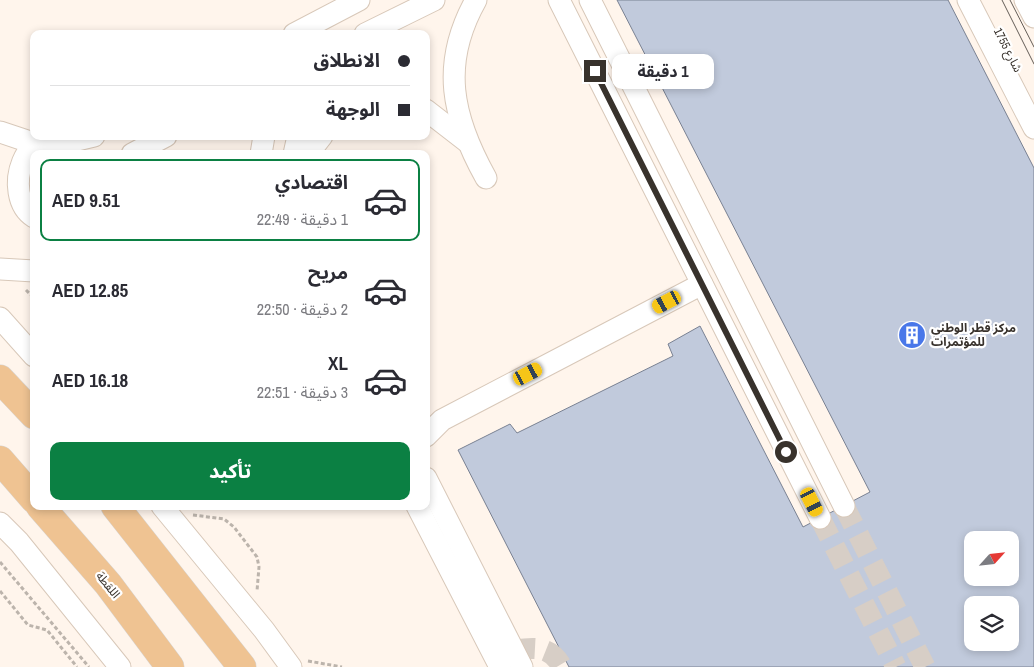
<!DOCTYPE html>
<html lang="ar">
<head>
<meta charset="utf-8">
<style>
  :root { --surface:#fff; --page:#f2f2f3; --text:#2b2b33; --muted:#7c7c81; --line:#e1e1e2; --accent:#0b8043 }
  body { margin:0; font-family:"Archivo Narrow","Noto Sans Arabic",sans-serif; background:var(--page); color:var(--text); direction:rtl; height:100vh; display:flex; flex-direction:column; font-size:19px; white-space:nowrap }
  * { box-sizing:border-box; margin:0 }
  p { font-size:16px; color:var(--muted) }
  .icon { flex:none; width:28px; height:28px; fill:none; stroke:currentColor; stroke-width:2; stroke-linecap:round; stroke-linejoin:round }
  .map { position:relative; flex:1; overflow:hidden; direction:ltr }
  .sheet { position:absolute; left:30px; top:150px; width:400px; height:360px; display:flex; flex-direction:column; background:var(--surface); border-radius:10px; box-shadow:0 2px 8px #0003; direction:rtl }
  .sheet>* { flex:none }
  .hud { position:absolute; left:30px; top:30px; width:400px; height:110px; border-radius:10px; box-shadow:0 2px 8px #0003; direction:rtl; display:grid; align-content:center; height:110px; padding:0 20px; background:var(--surface) }
  .needle { width:32px; rotate:63deg }
  .controls { position:absolute; left:964px; top:531px; display:grid; gap:10px }
  .controls a { display:grid; place-items:center; width:55px; height:55px; border-radius:10px; background:var(--surface); box-shadow:0 2px 8px #0003; font-size:25px }
  .end { position:absolute; width:22px; height:22px; margin:-11px; border:6px solid #38322c; background:#fff; box-shadow:0 0 0 2px #fff }
  .from { border-radius:50% }
  .bubble { position:absolute; height:35px; border-radius:10px; background:var(--surface); box-shadow:0 2px 8px #0003; font-size:16px; font-weight:700; line-height:35px; text-align:center; direction:rtl }
  .car { position:absolute; width:15px; height:30px; margin:-15px -8px; border-radius:6px; box-shadow:0 0 4px 1px #0007; background:linear-gradient(#f5c518 24%,#345 0 40%,#f5c518 0 76%,#345 0 86%,#f5c518 0) }
  .hud b { display:flex; align-items:center; gap:18px; height:48px; font-size:19px }
  .hud b+b { border-top:1px solid var(--line) }
  .hud i { width:12px; height:12px; background:var(--text) }
  ul { padding:9px 0 0; list-style:none }
  li { display:flex; align-items:center; gap:15px; height:82px; margin:0 10px 8px; padding:0 10px; border:2px solid transparent; border-radius:10px }
  li div { flex:1 }
  li b { display:block; font-size:19px }
  li em { font-style:normal; font-weight:700 }
  li.on { border-color:var(--accent) }
  li>.icon { width:45px; height:45px; stroke-width:1.5 }
  .primary-button { display:flex; gap:10px; margin-top:auto; padding:10px 20px }
  .primary-button a { flex:1; height:58px; border-radius:10px; background:var(--accent); color:#fff; font-size:20px; font-weight:700; line-height:58px; text-align:center }
  .map>svg:first-child { display:block }
  .building { fill:#c1cadc; stroke:#798192; fill-rule:evenodd }
  .lines { fill:none; stroke-linecap:round; stroke-linejoin:round }
  .minor-tunnel { stroke:#d7cec6; stroke-width:21; stroke-dasharray:21 11; stroke-linecap:butt }
  .minor-casing { stroke:#d8c8b9; stroke-width:23 }
  .major-casing { stroke:#d7d6d5; stroke-width:29 }
  .path { stroke:#bcb4ac; stroke-width:3; stroke-dasharray:4 2.5; stroke-linecap:butt }
  .minor { stroke:#fff; stroke-width:21 }
  .major { stroke:#efc392; stroke-width:28 }
  .tram { stroke:#645d57; stroke-width:1 }
  .route { stroke:#38322c; stroke-width:6 }
  .labels { text-anchor:middle; stroke-width:4.5; stroke-linejoin:round; paint-order:stroke }
  .street-label { font-size:12px; fill:#38322c; stroke:#fff }
  .poi-label { font-size:12px; font-weight:bold; fill:#38322c; stroke:#fff; text-anchor:start }
</style>
</head>
<body>
<div class="map">
<svg width="1034" height="667" viewBox="0 0 1034 667">
  <rect width="100%" height="100%" fill="#fff5ec"/>
  <path class="building" d="M617,0H948L1034,168V667H569L458,450L510,424L517,433L673,356L668,344L700,326L803,527L870,492ZM972,540H1010V578H972ZM972,605H1010V642H972Z"/>
  <g class="lines">
    <g class="minor-tunnel">
      <path d="M844,506L925,667"/>
      <path d="M820,518L896,667"/>
      <path d="M514,650C536,647 551,646 562,667"/>
    </g>
    <g class="minor-casing">
      <g id="minor">
        <path d="M476,0C440,64 452,117 486,178"/>
        <path d="M559,0L820,518"/>
        <path d="M590,0L844,506"/>
        <path d="M968,0L1034,128"/>
        <path d="M1025,0L1034,17"/>
        <path d="M294,34L359,0"/>
        <path d="M365,34L434,0"/>
        <path d="M426,110L466,141"/>
        <path d="M0,132L36,144"/>
        <path d="M56,145L94,136"/>
        <path d="M132,154L166,136"/>
        <path d="M261,154L264,136"/>
        <path d="M294,154L298,136"/>
        <path d="M308,154L322,136"/>
        <path d="M34,217C0,196 26,112 69,154"/>
        <path d="M0,269L34,271"/>
        <path d="M0,318L34,356"/>
        <path d="M426,436L442,420L702,284"/>
        <path d="M426,478L522,667"/>
        <path d="M162,506L264,630L291,667"/>
        <path d="M417,506L500,667"/>
        <path d="M0,523L19,542L120,667"/>
      </g>
    </g>
    <g class="major-casing">
      <g id="major">
        <path d="M0,379L34,415"/>
        <path d="M0,460L34,499"/>
        <path d="M40,506L108,584L170,667"/>
        <path d="M115,506L242,667"/>
      </g>
    </g>
    <g class="path">
      <path d="M26,290L34,298"/>
      <path d="M193,515L224,519L234,527L257,557L259,567L257,591"/>
      <path d="M0,562L89,667"/>
      <path d="M0,591L28,625L47,630L77,667"/>
      <path d="M308,661L342,667"/>
    </g>
    <use href="#minor" class="minor"/>
    <use href="#major" class="major"/>
    <g class="tram">
      <path d="M1002,0L1034,64"/>
      <path d="M1010,0L1034,47"/>
    </g>
  </g>
  <g class="lines">
    <path class="route" d="M595,71L786,452"/>
  </g>
  <defs>
    <g id="building-disc" transform="scale(1.4375)"><circle r="9.5" fill="#4977e9" stroke="#fff"/><path d="M-4-6H4V6H1V3H-1V6H-4ZM-2.5-4.3h1.7v1.8h-1.7ZM.8-4.3h1.7v1.8H.8ZM-2.5-1h1.7V.8h-1.7ZM.8-1h1.7V.8H.8Z" fill="#fff"/></g>
  </defs>
  <g fill-rule="evenodd">
    <use href="#building-disc" x="912" y="335"/>
  </g>
  <g class="labels">
    <g class="street-label">
      <text transform="translate(1008 50) rotate(63)" y="4">شارع 1755</text>
      <text transform="translate(108 585) rotate(51)" y="4">اللقطة</text>
    </g>
    <g class="poi-label">
      <text x="931" y="332">مركز قطر الوطني<tspan x="931" dy="14">للمؤتمرات</tspan></text>
    </g>
  </g>
</svg>
<div class="controls">
<a><svg class="needle" viewBox="-14 -14 28 28"><path d="M0-13l5 13h-10z" fill="#e53935"/><path d="M0 13l5-13h-10z" fill="#7c7c81"/></svg></a>
<a><svg class="icon" aria-label="layers" viewBox="0 0 24 24"><path d="M12 4l9 5-9 5-9-5zM3 14l9 5 9-5"/></svg></a>
</div>
<i class="end from" style="left:786px;top:452px"></i>
<i class="end" style="left:595px;top:71px"></i>
<div class="bubble" style="left:612px;top:54px;width:102px">1 دقيقة</div>
<i class="car" style="left:667px;top:302px;rotate:242deg"></i>
<i class="car" style="left:528px;top:374px;rotate:63deg"></i>
<i class="car" style="left:812px;top:502px;rotate:153deg"></i>
<div class="hud">
<b><i class="from"></i>الانطلاق</b>
<b><i></i>الوجهة</b>
</div>
<section class="sheet">
<ul>
<li class="on"><svg class="icon" aria-label="car" viewBox="0 0 24 24"><path d="M5 17H2v-5l4-1 3-4h7l3 4 3 1v5h-3M9 17h6M6 11h13"/><circle cx="7" cy="17" r="2"/><circle cx="17" cy="17" r="2"/></svg><div><b>اقتصادي</b><p>1 دقيقة · 22:49</p></div><em>AED 9.51</em></li>
<li><svg class="icon" aria-label="car" viewBox="0 0 24 24"><path d="M5 17H2v-5l4-1 3-4h7l3 4 3 1v5h-3M9 17h6M6 11h13"/><circle cx="7" cy="17" r="2"/><circle cx="17" cy="17" r="2"/></svg><div><b>مريح</b><p>2 دقيقة · 22:50</p></div><em>AED 12.85</em></li>
<li><svg class="icon" aria-label="car" viewBox="0 0 24 24"><path d="M5 17H2v-5l4-1 3-4h7l3 4 3 1v5h-3M9 17h6M6 11h13"/><circle cx="7" cy="17" r="2"/><circle cx="17" cy="17" r="2"/></svg><div><b>XL</b><p>3 دقيقة · 22:51</p></div><em>AED 16.18</em></li>
</ul>
<div class="primary-button"><a>تأكيد</a></div>
</section>
</div>
</body>
</html>
